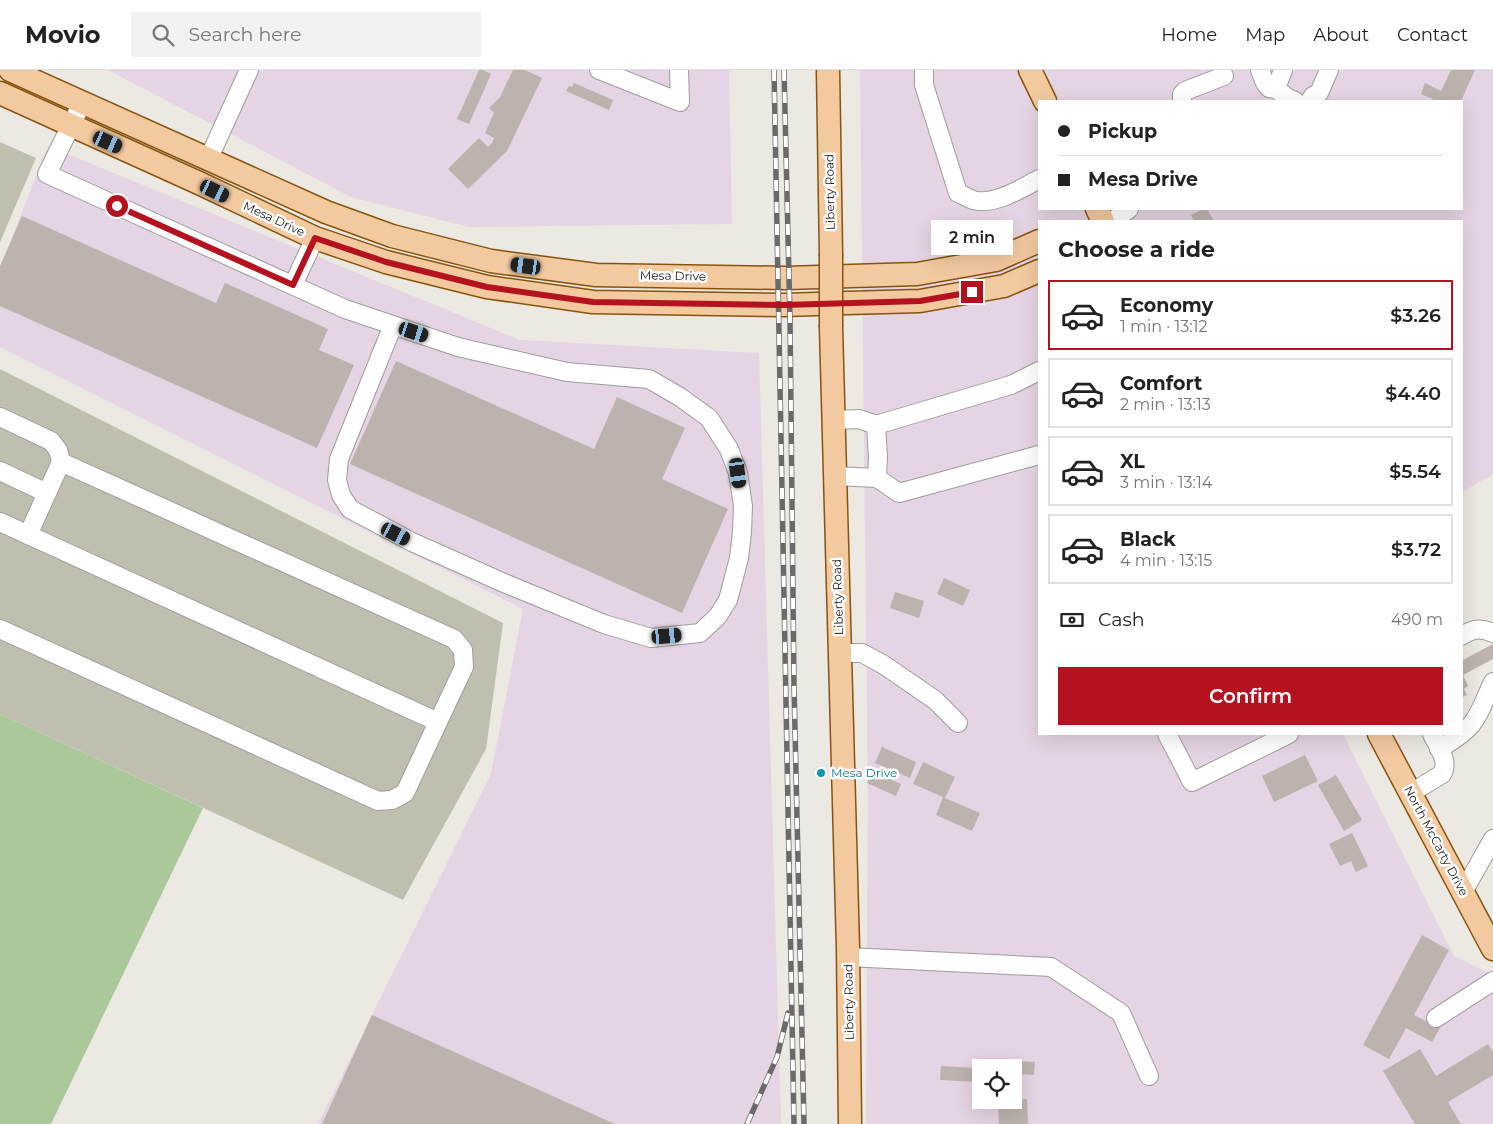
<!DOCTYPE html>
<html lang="en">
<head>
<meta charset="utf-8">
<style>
  :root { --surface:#fff; --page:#f2f2f2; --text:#222; --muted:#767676; --line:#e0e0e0; --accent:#b5121f }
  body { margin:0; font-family:Montserrat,sans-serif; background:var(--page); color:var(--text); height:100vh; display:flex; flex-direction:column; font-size:19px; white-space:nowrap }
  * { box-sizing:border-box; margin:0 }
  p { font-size:16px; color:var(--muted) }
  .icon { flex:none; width:28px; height:28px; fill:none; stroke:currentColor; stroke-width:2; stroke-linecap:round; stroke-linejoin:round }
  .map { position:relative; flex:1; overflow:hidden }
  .side { position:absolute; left:1038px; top:150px; width:425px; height:515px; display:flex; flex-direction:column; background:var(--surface); border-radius:0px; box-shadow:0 5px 20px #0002 }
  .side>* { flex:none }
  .top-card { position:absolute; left:1038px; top:30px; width:425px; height:110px; border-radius:0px; box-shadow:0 5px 20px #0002; display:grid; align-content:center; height:110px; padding:0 20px; background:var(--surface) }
  .controls { position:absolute; left:972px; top:989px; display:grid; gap:10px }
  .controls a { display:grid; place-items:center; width:50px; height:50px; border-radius:0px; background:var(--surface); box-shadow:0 5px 20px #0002; font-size:25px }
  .end { position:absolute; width:22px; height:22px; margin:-11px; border:6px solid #b5121f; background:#fff; box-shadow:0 0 0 2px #fff }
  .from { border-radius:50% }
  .bubble { position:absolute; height:35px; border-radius:0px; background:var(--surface); box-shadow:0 5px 20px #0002; font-size:16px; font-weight:600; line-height:35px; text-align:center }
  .car { position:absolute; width:15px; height:30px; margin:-15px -8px; border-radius:6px; box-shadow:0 0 4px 1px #0007; background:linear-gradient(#222 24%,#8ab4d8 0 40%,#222 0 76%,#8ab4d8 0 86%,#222 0) }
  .top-card b { display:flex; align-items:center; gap:18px; height:48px; font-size:19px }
  .top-card b+b { border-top:1px solid var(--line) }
  .top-card i { width:12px; height:12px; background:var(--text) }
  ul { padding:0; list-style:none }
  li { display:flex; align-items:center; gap:15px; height:70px; margin:0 10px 8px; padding:0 10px; border:2px solid var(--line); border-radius:0px }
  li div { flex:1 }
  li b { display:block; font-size:19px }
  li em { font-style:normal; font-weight:600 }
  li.selected { border-color:var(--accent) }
  li>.icon { width:45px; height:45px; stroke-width:1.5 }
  h2 { padding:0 20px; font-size:22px; line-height:60px }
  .pay { display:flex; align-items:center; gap:12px; height:55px; padding:0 20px; font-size:19px }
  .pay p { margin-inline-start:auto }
  .primary-button { display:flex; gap:10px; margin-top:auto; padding:10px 20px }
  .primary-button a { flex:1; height:58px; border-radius:0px; background:var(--accent); color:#fff; font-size:20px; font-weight:600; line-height:58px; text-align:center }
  header { display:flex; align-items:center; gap:30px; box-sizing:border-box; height:70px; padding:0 25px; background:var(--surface); border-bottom:1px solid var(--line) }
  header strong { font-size:24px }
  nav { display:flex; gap:28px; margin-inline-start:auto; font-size:18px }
  .search { width:350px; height:45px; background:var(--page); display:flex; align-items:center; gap:12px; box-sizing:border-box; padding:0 18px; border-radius:0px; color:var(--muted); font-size:19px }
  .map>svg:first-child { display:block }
  .industrial { fill:#e5d4e3; fill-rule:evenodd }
  .construction { fill:#c0beae }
  .forest { fill:#abc89a }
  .building { fill:#bcb3af }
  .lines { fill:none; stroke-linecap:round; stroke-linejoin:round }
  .minor-casing { stroke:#9d9d9d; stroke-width:20 }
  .major-casing { stroke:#86540d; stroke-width:25 }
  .minor { stroke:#fff; stroke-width:18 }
  .major { stroke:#f3c9a0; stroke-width:22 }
  .rail-casing { stroke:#6a6a6a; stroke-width:5.5 }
  .rail { stroke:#fff; stroke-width:4; stroke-dasharray:11; stroke-linecap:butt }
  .major-bridge-casing { stroke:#86540d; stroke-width:25; stroke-linecap:butt }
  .major-bridge { stroke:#f3c9a0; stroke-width:22 }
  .route { stroke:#b5121f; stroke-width:6 }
  .culture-dot { fill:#0f9aa8; stroke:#fff; stroke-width:2 }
  .labels { text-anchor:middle; stroke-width:5; stroke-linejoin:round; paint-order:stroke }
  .street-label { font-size:12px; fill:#1c1c1c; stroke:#fff }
  .culture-label { font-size:12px; fill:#0d838f; stroke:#fff; text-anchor:start }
</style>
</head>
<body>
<header>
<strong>Movio</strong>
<div class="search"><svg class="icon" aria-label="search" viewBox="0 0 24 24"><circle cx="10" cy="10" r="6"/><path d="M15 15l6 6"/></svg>Search here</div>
<nav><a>Home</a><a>Map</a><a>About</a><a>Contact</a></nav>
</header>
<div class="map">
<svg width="1493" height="1054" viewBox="0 0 1493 1054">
  <rect width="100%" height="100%" fill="#ece8e2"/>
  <g class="industrial">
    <path d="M108,0H729L732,154L469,157L351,127Z"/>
    <path d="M860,0H1493V404L1461,423V151H1039V664H1343L1454,886L1493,905V1054H866L868,733ZM1039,31H1461V139H1039ZM981,998H1014V1030H981Z"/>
    <path d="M48,76L520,270L759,283L781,1054H318L491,704L523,539L0,277V198Z"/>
  </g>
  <g class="construction">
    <path d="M0,72L36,88L0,172Z"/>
    <path d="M0,299L503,553L486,679L403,830L0,644Z"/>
  </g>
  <path class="forest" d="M0,644L203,738L51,1054H0Z"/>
  <g class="building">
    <path d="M479,0H483L491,4L469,54L457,49Z"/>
    <path d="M513,0H525L542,8L507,81L468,119L448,99L479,68L488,77L492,73L494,68L485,63L494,43L489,38L500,27Z"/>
    <path d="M1451,0H1475L1461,31H1437L1421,24L1425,13L1441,21Z"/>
    <path d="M574,13L613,30L609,40L566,21L569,16L572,17Z"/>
    <path d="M1203,139H1207L1214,151H1194L1191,145Z"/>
    <path d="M22,146L216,233L225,213L328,259L319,280L354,295L317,378L0,236V196Z"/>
    <path d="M396,291L594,379L617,327L685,358L662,409L728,439L682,543L350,394Z"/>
    <path d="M944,508L970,520L963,536L937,524Z"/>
    <path d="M895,522L924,531L919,548L890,538Z"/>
    <path d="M1493,574V589L1463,605L1468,616L1464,619L1467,625L1461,628V591Z"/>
    <path d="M882,677L916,692L910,708L875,693Z"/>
    <path d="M1305,685L1318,711L1274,732L1262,706Z"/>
    <path d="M923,692L955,707L945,728L980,743L972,761L936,745L943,727L913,714Z"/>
    <path d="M872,701L901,714L896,726L867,713Z"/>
    <path d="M1336,705L1362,750L1344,761L1318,715Z"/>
    <path d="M1352,763L1368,796L1356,802L1351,791L1340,796L1329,774Z"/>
    <path d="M1422,865L1449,880L1414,945L1440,958L1432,972L1406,958L1389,989L1363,975Z"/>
    <path d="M372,945L615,1054H322Z"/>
    <path d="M1488,974L1493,982V1005L1448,1032L1461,1054H1415L1383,1001L1420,979L1436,1006Z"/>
    <path d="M1006,990L1035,992L1034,1005L1014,1004V998H1006Z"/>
    <path d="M941,996L978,998V1012L940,1010Z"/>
    <path d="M1014,1009H1021L1020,1028H1014Z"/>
    <path d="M1027,1029L1028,1054H999L998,1031Z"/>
  </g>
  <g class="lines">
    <g class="minor-casing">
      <g id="minor">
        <path d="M599,0L680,32L679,0"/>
        <path d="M924,0V15L958,123C963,125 968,128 973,130C993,136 1021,119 1039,109"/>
        <path d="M1260,0L1265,13L1269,18L1276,19L1288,28L1295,31"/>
        <path d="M1276,19L1283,0"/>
        <path d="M1182,31V24L1185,21L1224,6"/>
        <path d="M1310,31L1313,26L1319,23L1329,0"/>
        <path d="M82,33L47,104L345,239L458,277L567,302L649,309L680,327L709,348L729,379L738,403L743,436L742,462L739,488L728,530L718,546L700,563L651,568L604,554L504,513L412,472L350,439L341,425L337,410L339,389L393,255"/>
        <path d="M208,90L249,0"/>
        <path d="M1112,151L1129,139"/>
        <path d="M293,215L315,168"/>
        <path d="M0,347L51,371L58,380L61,392L28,465"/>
        <path d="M834,350L859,349L876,355L878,387L877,408"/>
        <path d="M876,355L1011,315L1039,301"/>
        <path d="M61,392L454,569L463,580L464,597L438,652"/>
        <path d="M0,401L47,423"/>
        <path d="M835,406L877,408L899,423L1039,385"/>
        <path d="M0,452L438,652L405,723L392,730L378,731L0,559"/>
        <path d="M1461,566C1473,559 1480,557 1493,563"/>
        <path d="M840,583H862L884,595L935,630L958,653"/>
        <path d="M1167,664L1192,712L1289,664"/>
        <path d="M1439,679C1450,672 1463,665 1471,655C1481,643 1486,626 1493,612"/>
        <path d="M1411,723L1442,704C1450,691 1437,675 1432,664"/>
        <path d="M1463,822L1493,769"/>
        <path d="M848,887L1051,897L1121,943L1149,1006"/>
        <path d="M1436,948L1493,911"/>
      </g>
    </g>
    <g class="major-casing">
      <g id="major">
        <path d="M10,0L326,142L392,166L491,191L596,205L786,208L917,204L996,190L1039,171"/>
        <path d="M828,0L831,184"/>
        <path d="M1030,0L1045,31"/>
        <path d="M0,23L199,113L315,168L386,192L487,217L593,232L784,235L847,233L920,231L1004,216L1039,201"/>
        <path d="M1097,139L1103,151"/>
        <path d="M831,257L848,878L850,1054"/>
        <path d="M1379,664L1493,879"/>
      </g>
    </g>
    <use href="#minor" class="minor"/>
    <use href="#major" class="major"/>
    <g class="rail-casing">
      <g id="rail">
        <path d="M774,0L794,1054"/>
        <path d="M784,0L790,249L794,615L804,1054"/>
        <path d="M747,1054L777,987L788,943"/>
      </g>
    </g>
    <use href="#rail" class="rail"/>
    <g class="major-bridge-casing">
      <path id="major-bridge" d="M831,184V257"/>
    </g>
    <use href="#major-bridge" class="major-bridge"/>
  </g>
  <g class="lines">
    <path class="route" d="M117,136L293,215L315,168L386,192L487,217L593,232L784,235L920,231L972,222"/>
  </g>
  <circle class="culture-dot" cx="821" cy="703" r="5"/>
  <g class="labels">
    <g class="street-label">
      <text transform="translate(830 122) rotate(-91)" y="4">Liberty Road</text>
      <text transform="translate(274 149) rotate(25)" y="4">Mesa Drive</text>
      <text transform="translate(673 206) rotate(1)" y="4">Mesa Drive</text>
      <text transform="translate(838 527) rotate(-92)" y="4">Liberty Road</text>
      <text transform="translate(1436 771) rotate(62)" y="4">North McCarty Drive</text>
      <text transform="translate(849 932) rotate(-91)" y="4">Liberty Road</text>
    </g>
    <g class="culture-label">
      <text x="831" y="707">Mesa Drive</text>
    </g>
  </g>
</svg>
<div class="controls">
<a><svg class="icon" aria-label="locate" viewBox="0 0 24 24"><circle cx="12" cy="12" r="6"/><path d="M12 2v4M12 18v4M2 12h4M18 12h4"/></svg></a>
</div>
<i class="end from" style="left:117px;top:136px"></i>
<i class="end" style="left:972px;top:222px"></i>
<div class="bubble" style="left:931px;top:150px;width:82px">2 min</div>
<i class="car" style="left:108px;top:72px;rotate:114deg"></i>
<i class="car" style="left:215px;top:121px;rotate:116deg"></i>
<i class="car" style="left:526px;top:196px;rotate:278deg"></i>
<i class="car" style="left:414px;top:262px;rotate:108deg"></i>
<i class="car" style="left:738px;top:403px;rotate:172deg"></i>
<i class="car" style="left:396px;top:464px;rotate:117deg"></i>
<i class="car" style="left:667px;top:566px;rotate:85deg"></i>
<div class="top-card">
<b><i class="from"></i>Pickup</b>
<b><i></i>Mesa Drive</b>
</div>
<section class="side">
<h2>Choose a ride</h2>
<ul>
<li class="selected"><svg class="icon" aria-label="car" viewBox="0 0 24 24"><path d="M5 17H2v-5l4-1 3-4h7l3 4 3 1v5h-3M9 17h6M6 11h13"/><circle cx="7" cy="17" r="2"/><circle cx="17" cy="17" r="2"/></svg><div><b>Economy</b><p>1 min · 13:12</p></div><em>$3.26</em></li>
<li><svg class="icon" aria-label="car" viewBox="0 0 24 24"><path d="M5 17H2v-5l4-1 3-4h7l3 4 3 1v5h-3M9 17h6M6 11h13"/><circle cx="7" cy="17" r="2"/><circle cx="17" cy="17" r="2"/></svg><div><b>Comfort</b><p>2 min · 13:13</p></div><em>$4.40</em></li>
<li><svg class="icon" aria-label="car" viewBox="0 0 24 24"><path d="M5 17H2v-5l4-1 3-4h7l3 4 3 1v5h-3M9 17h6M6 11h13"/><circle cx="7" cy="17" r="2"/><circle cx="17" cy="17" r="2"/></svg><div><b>XL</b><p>3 min · 13:14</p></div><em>$5.54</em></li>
<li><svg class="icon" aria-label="car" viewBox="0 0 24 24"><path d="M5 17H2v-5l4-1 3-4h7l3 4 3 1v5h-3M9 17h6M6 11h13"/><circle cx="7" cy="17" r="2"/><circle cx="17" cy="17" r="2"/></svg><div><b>Black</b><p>4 min · 13:15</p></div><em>$3.72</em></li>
</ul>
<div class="pay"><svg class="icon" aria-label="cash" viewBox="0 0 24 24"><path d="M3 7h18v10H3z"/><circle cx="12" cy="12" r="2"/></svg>Cash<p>490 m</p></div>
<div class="primary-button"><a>Confirm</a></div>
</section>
</div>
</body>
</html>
